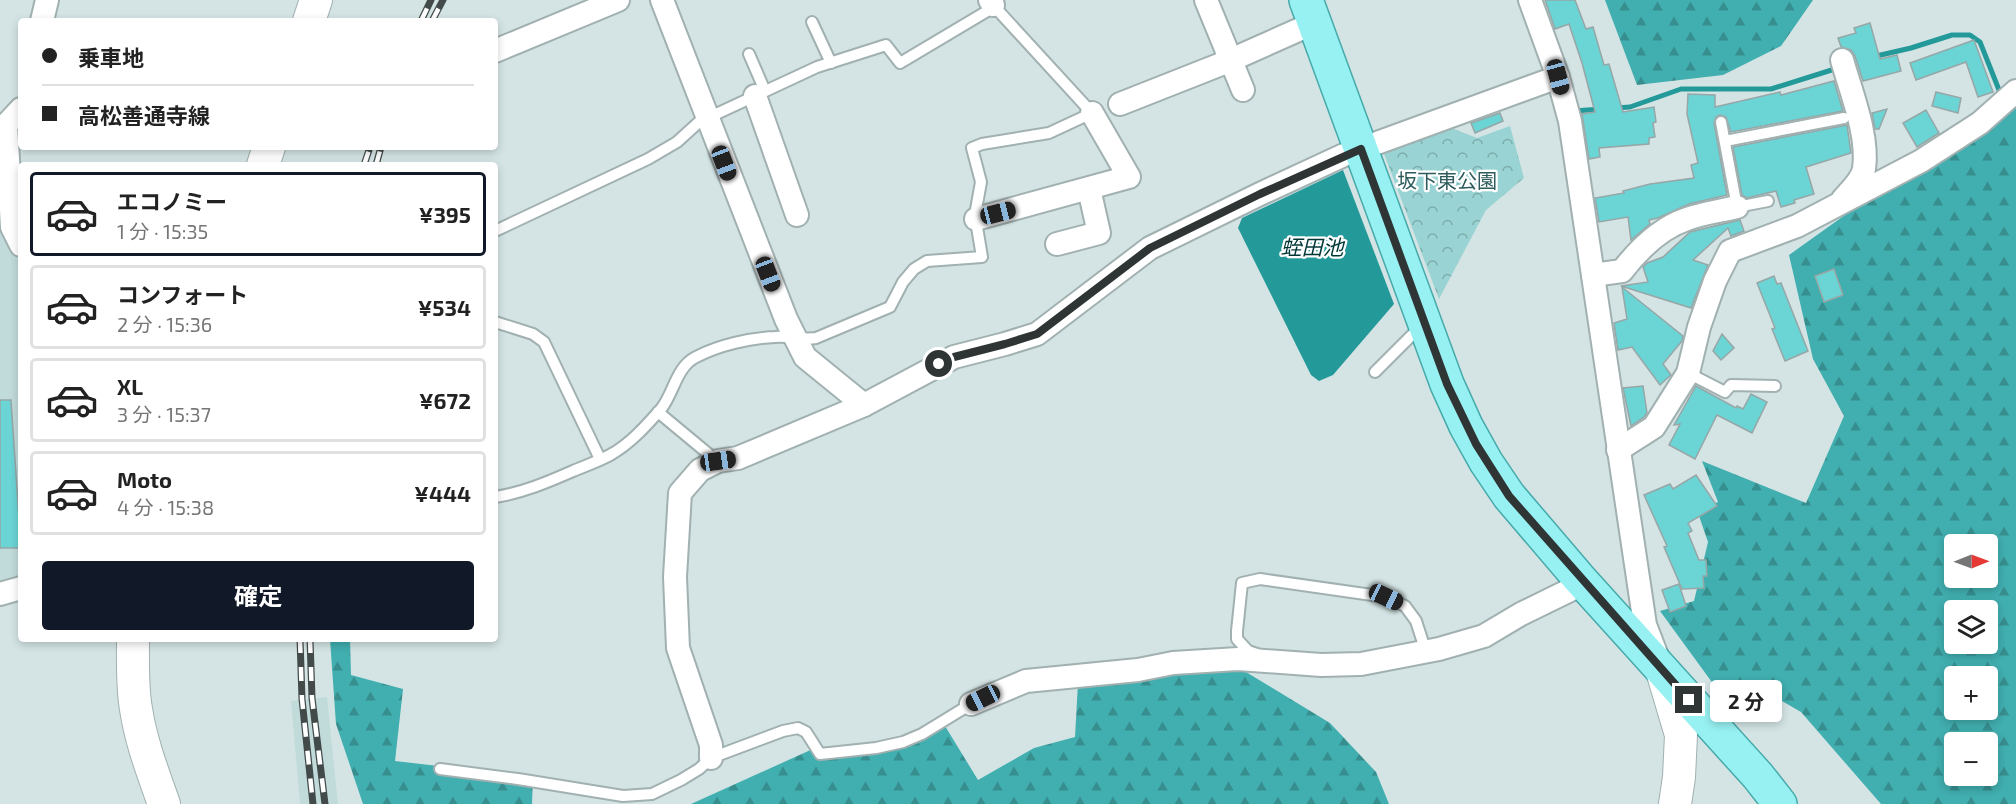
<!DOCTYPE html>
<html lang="ja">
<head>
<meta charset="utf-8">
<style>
  :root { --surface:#fff; --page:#f2f2f2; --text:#222; --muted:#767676; --line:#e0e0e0; --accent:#111827 }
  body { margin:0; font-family:"Exo 2","Noto Sans JP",sans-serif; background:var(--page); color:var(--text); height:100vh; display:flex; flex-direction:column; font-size:22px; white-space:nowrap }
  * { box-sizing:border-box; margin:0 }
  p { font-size:20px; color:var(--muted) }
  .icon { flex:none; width:33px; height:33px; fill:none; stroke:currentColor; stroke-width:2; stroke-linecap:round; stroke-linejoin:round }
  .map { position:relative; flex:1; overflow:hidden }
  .panel { position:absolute; left:18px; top:162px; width:480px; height:480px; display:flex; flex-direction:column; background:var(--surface); border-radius:6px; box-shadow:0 3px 9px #0003 }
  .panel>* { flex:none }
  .top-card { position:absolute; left:18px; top:18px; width:480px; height:132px; border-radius:6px; box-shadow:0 3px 9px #0003; display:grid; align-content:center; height:132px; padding:0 24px; background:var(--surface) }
  .needle { width:39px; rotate:89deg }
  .fabs { position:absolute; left:1944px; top:534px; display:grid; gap:12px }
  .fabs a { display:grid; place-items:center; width:54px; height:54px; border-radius:6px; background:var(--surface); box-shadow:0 3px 9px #0003; font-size:30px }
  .end { position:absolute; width:27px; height:27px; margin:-14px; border:8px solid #2f3535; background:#fff; box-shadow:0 0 0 3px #fff }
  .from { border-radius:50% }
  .bubble { position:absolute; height:42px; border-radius:6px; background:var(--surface); box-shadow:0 3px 9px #0003; font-size:20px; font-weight:700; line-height:42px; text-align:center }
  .car { position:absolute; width:18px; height:36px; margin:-18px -9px; border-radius:8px; box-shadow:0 0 4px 2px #0007; background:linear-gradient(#222 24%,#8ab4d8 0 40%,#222 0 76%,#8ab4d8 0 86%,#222 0) }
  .top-card b { display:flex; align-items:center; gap:21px; height:57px; font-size:22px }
  .top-card b+b { border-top:2px solid var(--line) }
  .top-card i { width:15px; height:15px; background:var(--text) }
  ul { padding:10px 0 0; list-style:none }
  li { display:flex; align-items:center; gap:18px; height:84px; margin:0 12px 9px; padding:0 12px; border:3px solid var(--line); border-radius:6px }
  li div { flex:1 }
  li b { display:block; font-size:22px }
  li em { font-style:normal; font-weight:700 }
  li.active { border-color:var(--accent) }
  li>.icon { width:54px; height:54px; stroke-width:1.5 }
  .button { display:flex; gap:12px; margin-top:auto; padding:12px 24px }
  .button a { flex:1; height:69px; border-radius:6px; background:var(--accent); color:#fff; font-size:24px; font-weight:700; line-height:69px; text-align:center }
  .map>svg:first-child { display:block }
  .built { fill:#c1dbda }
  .forest { fill:url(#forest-firs); fill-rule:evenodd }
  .park { fill:url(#park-crowns) }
  .water { fill:#24999a }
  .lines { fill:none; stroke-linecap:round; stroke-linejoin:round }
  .stream { stroke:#24999a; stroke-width:5 }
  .building { fill:#6bd4d5; stroke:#97a6a6; stroke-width:1.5 }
  .lane-casing { stroke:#a1b0b0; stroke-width:14 }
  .street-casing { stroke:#a1b0b0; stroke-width:26 }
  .secondary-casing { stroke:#a1b0b0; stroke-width:34 }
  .primary-casing { stroke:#46a9aa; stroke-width:36 }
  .lane { stroke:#fff; stroke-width:10 }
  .street { stroke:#fff; stroke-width:22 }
  .secondary { stroke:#fff; stroke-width:32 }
  .primary { stroke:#97f1f2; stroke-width:33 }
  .rail-casing { stroke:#434a4a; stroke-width:7 }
  .rail { stroke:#fff; stroke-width:4.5; stroke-dasharray:14; stroke-linecap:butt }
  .route { stroke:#2f3535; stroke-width:8 }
  .labels { text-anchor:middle; stroke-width:4.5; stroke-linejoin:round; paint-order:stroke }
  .park-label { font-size:20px; fill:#2e5c5d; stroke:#fff }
  .water-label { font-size:21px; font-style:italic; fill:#013637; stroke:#fff }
</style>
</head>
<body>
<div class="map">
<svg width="2016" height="804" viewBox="0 0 2016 804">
  <defs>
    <pattern id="forest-firs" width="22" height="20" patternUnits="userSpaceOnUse" patternTransform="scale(1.5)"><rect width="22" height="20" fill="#41aeaf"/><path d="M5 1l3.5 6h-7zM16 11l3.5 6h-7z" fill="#378e8f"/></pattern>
    <pattern id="park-crowns" width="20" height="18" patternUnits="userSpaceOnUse" patternTransform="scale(1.5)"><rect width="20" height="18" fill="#99d3d3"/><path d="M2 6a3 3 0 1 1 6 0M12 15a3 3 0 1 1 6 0" fill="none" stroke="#7dacac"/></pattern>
  </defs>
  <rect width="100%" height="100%" fill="#d4e4e4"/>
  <g class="built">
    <path d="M0,167L4,228L21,263V581L0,587Z"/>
    <path d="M327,697L338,804H300L291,701Z"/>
  </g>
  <g class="forest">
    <path d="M1605,0H1813L1781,46L1723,75L1637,85Z"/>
    <path d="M2016,98V804H1881L1801,712L1770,694L1714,685L1660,611L1694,601L1708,542L1697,510L1718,502L1702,461L1806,503L1844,416L1813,359L1789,255L1845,215L1965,142ZM1954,544H1988V578H1954ZM1954,610H1988V644H1954ZM1954,676H1988V710H1954ZM1954,742H1988V776H1954Z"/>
    <path d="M330,639H350L351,675L403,689L395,761L533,777L532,804H363L336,724Z"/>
    <path d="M1241,669L1330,723L1376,772L1389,804H691L815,748L831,752L945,726L978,780L1034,748L1075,737L1078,683L1151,674Z"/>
  </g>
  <path class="park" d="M1444,125L1477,138L1510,126L1524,178L1486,210L1439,299L1383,151Z"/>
  <path class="water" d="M1343,170L1394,304L1333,375L1319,381L1311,375L1238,228L1242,218Z"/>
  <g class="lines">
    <g class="stream">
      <path d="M1872,57L1911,48L1952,35H1970L1980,42L2001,95"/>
      <path d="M1616,108L1630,107L1681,89H1771L1838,68"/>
      <path d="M1574,111L1601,109"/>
    </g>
  </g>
  <g class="building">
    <path d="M1545,0H1575L1586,29L1593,27L1604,65L1609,64L1623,112L1654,107L1656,122L1653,123L1655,137L1649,138V144L1599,148L1600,157L1589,159L1582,114L1595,112L1582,63L1569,24L1555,29Z"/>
    <path d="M1870,23L1880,59L1897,55L1901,71L1863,81L1855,56L1851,50L1841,47L1838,38L1856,33L1854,28Z"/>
    <path d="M1974,40L1993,92L1978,97L1966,62L1916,80L1910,63Z"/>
    <path d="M1834,81L1843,111L1731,132L1726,117L1720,115L1716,117L1714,123L1727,195L1689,204L1658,218L1649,220L1650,224L1631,240L1628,217L1599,222L1595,198L1624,193L1623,191L1650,184L1694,178L1691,165L1698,163L1687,114L1688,94L1715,95V107L1780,92L1781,95Z"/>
    <path d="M1936,92L1961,98L1958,113L1932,106Z"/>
    <path d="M1887,109L1879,129H1875L1872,113Z"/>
    <path d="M1926,110L1939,133L1917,147L1903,123Z"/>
    <path d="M1500,113L1503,121L1475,133L1471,123Z"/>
    <path d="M1847,125L1851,153L1806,167L1814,194L1794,200L1795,203L1781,207L1776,191L1747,198L1742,195L1733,147Z"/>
    <path d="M1740,220L1744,231L1731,236L1728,228L1693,260L1708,265L1691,308L1621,286L1648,282L1643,267L1647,263L1663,257L1690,232Z"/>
    <path d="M1834,269L1843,295L1824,302L1815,276Z"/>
    <path d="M1774,276L1777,284L1781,283L1808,351L1785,361L1772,329L1775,328L1757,283Z"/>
    <path d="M1622,287L1683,336L1682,341L1663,364L1671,375L1660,385L1632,347L1618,350L1614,323L1627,319Z"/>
    <path d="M1722,334L1734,348L1721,360L1713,351Z"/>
    <path d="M1643,386L1647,413L1644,417L1631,426L1623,388Z"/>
    <path d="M1696,386L1736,408L1737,406L1743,409L1751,394L1767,402L1752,433L1717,415L1695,459L1669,445L1680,424L1674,425Z"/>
    <path d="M0,400H11L21,548H0Z"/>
    <path d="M1696,475L1717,506L1688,523L1692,531L1688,533L1699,560H1706L1707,576H1703L1704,588L1682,589L1664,547L1667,546L1644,495L1670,484L1673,489Z"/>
    <path d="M1679,584L1686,606L1670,612L1662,590Z"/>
  </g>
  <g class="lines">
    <g class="lane-casing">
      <g id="lane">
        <path d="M812,22L831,63"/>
        <path d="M749,54L765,91"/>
        <path d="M1721,122L1737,207L1768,201"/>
        <path d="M1725,141L1844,118"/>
        <path d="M495,231L648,159L677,142L699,122L817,67L886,45L900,63L989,10L994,4"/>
        <path d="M495,322L533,334L544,342L600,459"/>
        <path d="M1375,372L1413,334L1423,329"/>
        <path d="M1688,373L1725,392L1731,385L1775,386"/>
        <path d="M658,412L717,461"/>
        <path d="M495,497C522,493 548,482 573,471C585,466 599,461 610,455C630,444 646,426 661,409C674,393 676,367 696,357C719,345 750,338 775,337C789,336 802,340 816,338L890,307L903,282L914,269L927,261L982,257L975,215L981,182L972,148L982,144L1049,133L1092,113L993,5"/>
        <path d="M1257,654L1248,651L1237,639V631L1242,583L1260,579L1386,597L1405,606L1416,621L1426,652"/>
        <path d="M440,769L518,779L623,796L652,794L681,780L699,769L711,758L783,731L798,728L806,732L820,754L876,748L903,742L922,734L971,704"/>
      </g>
    </g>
    <g class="street-casing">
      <g id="street">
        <path d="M662,0L786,319L805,357L864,405"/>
        <path d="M990,0L993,5"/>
        <path d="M1206,0L1243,90"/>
        <path d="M1530,0L1558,77L1570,121L1645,625L1657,656"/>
        <path d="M42,21L47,0"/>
        <path d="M495,51L618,0"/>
        <path d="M1842,60C1851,92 1869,136 1864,169C1862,180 1851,190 1843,199"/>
        <path d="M755,96L797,215"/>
        <path d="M1120,104L1224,63L1314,23"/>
        <path d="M21,109L6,125L12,227L21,245"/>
        <path d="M976,219L1129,177L1092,113"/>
        <path d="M1057,244L1099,233L1089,189"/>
        <path d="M1593,275L1622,271C1639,249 1660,228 1687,219C1703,213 1721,211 1737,207"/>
        <path d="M1618,450L1654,427L1688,373L1699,327L1715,281L1730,251L1797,226L1921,161L1980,123L2016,91"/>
        <path d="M0,594L21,588"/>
        <path d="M971,704L1026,681L1138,670L1173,663L1238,659L1321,665L1361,664L1439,649L1484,636L1521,614L1570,590L1579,578"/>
        <path d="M711,758V745L678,648L675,577L680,493L700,470L718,461L738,458L864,405L954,357L1005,344L1037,334L1150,248L1260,194L1344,155L1558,77"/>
      </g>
    </g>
    <g class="secondary-casing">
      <g id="secondary">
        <path d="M309,21L316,0"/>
        <path d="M263,165L269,147"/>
        <path d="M133,639C133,662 132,687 136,709C141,742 153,773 164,804"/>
        <path d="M1662,671L1681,735L1679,777L1675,804"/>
      </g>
    </g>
    <g class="primary-casing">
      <path id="primary" d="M1306,0L1447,384L1466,426L1486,462L1509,496L1579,578L1758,776L1780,804"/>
    </g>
    <use href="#lane" class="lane"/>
    <use href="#street" class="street"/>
    <use href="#secondary" class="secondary"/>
    <use href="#primary" class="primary"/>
    <g class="rail-casing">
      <g id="rail">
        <path d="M421,21L431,0"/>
        <path d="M432,21L443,0"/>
        <path d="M364,165L370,147"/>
        <path d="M376,165L381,147"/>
        <path d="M300,639L302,699L313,804"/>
        <path d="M310,639L312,698L325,804"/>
      </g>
    </g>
    <use href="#rail" class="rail"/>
  </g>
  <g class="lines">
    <path class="route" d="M939,364L954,357L1005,344L1037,334L1150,248L1260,194L1361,149L1447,384L1476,444L1509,496L1689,700"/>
  </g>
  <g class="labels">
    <g class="park-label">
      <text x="1447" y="188">坂下東公園</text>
    </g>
    <g class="water-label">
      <text x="1312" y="255">蛭田池</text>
    </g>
  </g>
</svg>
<div class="fabs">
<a><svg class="needle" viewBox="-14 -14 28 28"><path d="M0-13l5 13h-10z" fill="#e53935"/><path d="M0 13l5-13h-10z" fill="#767676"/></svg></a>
<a><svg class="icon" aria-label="layers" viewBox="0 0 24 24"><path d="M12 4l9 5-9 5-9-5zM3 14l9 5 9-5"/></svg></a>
<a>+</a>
<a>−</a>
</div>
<i class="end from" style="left:939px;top:364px"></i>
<i class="end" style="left:1689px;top:700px"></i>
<div class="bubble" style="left:1710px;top:680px;width:72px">2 分</div>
<i class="car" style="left:1558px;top:77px;rotate:165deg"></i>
<i class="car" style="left:724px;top:163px;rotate:159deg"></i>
<i class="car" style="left:998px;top:213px;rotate:76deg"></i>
<i class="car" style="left:768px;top:274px;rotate:159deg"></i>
<i class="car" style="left:718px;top:461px;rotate:82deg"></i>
<i class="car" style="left:1386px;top:597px;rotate:115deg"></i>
<i class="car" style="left:983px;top:698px;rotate:244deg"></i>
<div class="top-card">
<b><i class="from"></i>乗車地</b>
<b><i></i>高松善通寺線</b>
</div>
<section class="panel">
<ul>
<li class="active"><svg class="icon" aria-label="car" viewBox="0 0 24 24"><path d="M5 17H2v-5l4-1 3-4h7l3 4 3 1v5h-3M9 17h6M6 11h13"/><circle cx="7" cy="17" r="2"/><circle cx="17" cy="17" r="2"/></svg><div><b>エコノミー</b><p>1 分 · 15:35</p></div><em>¥395</em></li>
<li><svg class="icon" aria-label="car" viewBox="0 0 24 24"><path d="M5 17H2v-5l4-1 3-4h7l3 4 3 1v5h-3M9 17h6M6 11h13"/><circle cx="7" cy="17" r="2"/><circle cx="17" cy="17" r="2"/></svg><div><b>コンフォート</b><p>2 分 · 15:36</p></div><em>¥534</em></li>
<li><svg class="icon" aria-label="car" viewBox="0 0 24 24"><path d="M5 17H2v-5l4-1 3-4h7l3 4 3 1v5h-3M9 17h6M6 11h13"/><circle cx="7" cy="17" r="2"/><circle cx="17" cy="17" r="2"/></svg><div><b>XL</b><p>3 分 · 15:37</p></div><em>¥672</em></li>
<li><svg class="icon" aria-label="car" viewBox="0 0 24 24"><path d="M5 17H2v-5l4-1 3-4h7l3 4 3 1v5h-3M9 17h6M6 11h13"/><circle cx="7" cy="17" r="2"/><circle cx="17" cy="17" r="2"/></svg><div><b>Moto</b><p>4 分 · 15:38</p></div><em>¥444</em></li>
</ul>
<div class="button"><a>確定</a></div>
</section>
</div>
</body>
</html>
